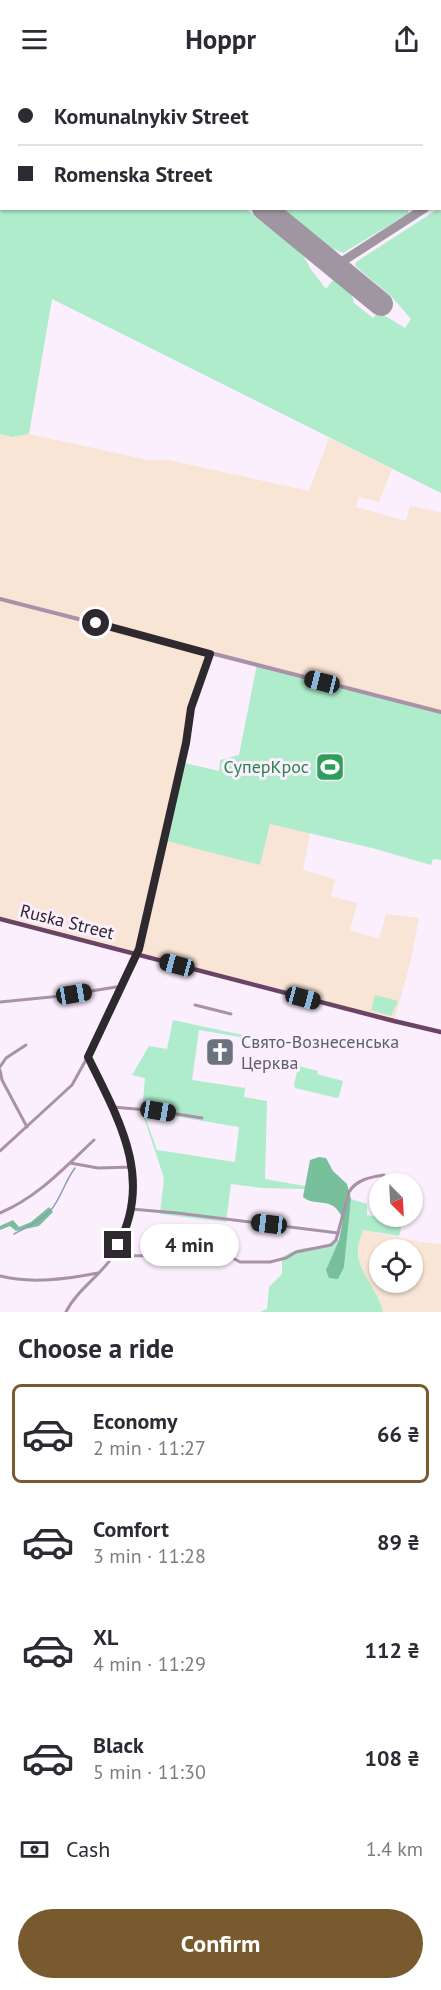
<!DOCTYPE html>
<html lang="en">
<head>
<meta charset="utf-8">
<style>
  :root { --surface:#fff; --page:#f2f2f3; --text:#2b2b33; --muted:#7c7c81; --line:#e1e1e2; --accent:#785a2e }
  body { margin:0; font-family:"PT Sans",sans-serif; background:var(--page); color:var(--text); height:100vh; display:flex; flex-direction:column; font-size:22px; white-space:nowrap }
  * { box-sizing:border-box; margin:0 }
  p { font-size:20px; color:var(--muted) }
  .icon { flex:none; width:33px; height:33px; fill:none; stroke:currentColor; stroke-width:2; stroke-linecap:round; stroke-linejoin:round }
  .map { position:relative; height:1234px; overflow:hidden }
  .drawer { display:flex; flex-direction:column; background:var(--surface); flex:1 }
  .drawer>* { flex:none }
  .hud { position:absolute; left:0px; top:0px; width:441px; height:132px; box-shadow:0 2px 4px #0004; display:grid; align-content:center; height:132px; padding:0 18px; background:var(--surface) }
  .needle { width:39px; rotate:156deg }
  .fabs { position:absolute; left:369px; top:1095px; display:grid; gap:12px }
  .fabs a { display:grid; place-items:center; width:54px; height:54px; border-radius:50%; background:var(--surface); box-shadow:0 2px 4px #0004; font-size:30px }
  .end { position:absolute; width:27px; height:27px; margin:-14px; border:8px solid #2e282f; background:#fff; box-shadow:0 0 0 3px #fff }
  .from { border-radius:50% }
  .bubble { position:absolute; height:42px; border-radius:21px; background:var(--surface); box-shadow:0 2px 4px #0004; font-size:20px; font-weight:800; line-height:42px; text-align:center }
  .car { position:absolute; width:18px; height:36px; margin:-18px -9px; border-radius:8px; box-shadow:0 0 4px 2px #0007; background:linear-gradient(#222 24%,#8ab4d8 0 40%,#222 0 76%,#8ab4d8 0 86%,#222 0) }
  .hud b { display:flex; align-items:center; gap:21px; height:57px; font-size:22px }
  .hud b+b { border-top:2px solid var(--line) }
  .hud i { width:15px; height:15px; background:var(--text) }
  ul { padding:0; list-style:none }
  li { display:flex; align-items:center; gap:18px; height:99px; margin:0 12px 9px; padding:0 6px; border:3px solid transparent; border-radius:9px }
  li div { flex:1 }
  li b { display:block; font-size:22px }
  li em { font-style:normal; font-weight:800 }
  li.selected { border-color:var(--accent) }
  li>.icon { width:54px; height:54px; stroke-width:1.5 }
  h2 { padding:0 18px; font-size:27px; line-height:72px }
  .pay { display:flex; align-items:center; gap:15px; height:66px; padding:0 18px; font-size:22px }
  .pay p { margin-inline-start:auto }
  .action { display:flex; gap:12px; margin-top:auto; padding:12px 18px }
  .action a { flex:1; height:69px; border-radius:36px; background:var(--accent); color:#fff; font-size:24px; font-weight:800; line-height:69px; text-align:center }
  header { display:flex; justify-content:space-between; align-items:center; height:78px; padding:0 18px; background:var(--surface); font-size:27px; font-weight:800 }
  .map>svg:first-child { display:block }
  .industrial { fill:#f8e5d5; fill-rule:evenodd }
  .green { fill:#aeeccc; fill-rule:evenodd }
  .forest { fill:#78c09c }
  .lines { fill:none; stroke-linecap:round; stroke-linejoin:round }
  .stream { stroke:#8a9dbf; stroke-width:1.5 }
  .taxiway { stroke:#a096a1; stroke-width:9 }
  .runway { stroke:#a096a1; stroke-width:24 }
  .minor { stroke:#a992a7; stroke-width:3 }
  .tertiary { stroke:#a992a7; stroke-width:4 }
  .primary { stroke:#6a4367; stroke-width:4.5 }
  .route { stroke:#2e282f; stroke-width:8 }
  .labels { text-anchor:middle; stroke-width:6; stroke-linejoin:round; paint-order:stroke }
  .leisure-label { font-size:18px; fill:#27864d; stroke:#fbeefd; text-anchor:end }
  .street-label { font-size:18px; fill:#2e282f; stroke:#fbeefd }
  .worship-label { font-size:18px; fill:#5b616d; stroke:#fbeefd; text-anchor:start }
</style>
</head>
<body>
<header><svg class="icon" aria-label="menu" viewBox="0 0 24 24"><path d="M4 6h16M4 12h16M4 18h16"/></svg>Hoppr<svg class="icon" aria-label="share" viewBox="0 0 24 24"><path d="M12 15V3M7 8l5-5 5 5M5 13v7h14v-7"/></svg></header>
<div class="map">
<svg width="441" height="1234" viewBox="0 0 441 1234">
  <rect width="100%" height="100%" fill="#fbeefd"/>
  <g class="industrial">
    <path d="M0,356L12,359L29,356L148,382H168L309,413L329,360L392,391L379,424L359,419L356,429L406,443L410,428L441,434V633L210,574L200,599L163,761L260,787L270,745L310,755L303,792L335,801L331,818L357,825L350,852L379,861L386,836L419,840L410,886L394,943L0,842Z"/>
    <path d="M363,1152L421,1164L441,1166V1234H383L359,1184L358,1166ZM380,1172H412V1204H380Z"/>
  </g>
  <g class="green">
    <path d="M0,0L83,1L2,2V130L246,131L301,174L312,193L326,211L334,201L351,214L354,225L373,240L379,234L405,250L411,241L391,218L355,188L356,184L441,129V415L52,221L29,356L12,359L0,356Z"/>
    <path d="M121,0H441V63L440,2Z"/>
    <path d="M281,131H408V136L343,175L329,169Z"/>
    <path d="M257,586L441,633V782L433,781L431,787L372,770L270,746L260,787L163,762L180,684L219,693L220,682L239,677Z"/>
    <path d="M375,917L398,923L391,938L371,932Z"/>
    <path d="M173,942L252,959L244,1019L267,1023L265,1101L305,1108V1111L262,1110L231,1106L226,1144L160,1136L164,1100L142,1034L145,1000L132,997L149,968L167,971ZM199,952L252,961L245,1010L192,1002ZM143,1033L239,1049L235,1084L157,1072Z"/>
    <path d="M298,988L318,993L317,996L343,1003L339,1019L337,1020L295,1010L294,1007L297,994L295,991Z"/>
    <path d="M351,1121L367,1126V1137L382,1140L404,1139L399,1158L363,1152C361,1159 357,1167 358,1176C358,1192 379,1215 383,1234H260L267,1231L269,1209L282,1196V1179C288,1176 294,1172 301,1171C312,1168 327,1171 334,1161L339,1162L326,1192L344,1189Z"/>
  </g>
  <g class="forest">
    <path d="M319,1079L326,1080L333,1093L347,1106L351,1121L344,1189L338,1201L329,1200L326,1192L339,1162L343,1141C341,1137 337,1130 333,1128C324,1122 312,1127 303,1119L310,1082Z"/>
    <path d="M49,1129L53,1134L39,1148L16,1153L10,1148L0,1152V1148L13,1142L19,1149L31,1144Z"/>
  </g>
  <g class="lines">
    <path class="stream" d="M14,1156C27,1149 41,1143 51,1132C61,1120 65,1103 75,1090"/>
    <g class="taxiway">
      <path d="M400,0L401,2"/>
      <path d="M163,2L164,0"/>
      <path d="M440,67L441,69"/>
      <path d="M440,113V121"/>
      <path d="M328,182L334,186L343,183L340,189L345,197"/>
      <path d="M343,183L425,130"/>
    </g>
    <g class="runway">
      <path d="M103,0L105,2"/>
      <path d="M264,130L381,226"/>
    </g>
    <g class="minor">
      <path d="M0,924L61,918L122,908"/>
      <path d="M195,927L231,936"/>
      <path d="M0,989L6,980L26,967"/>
      <path d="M0,992L2,1002L27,1049"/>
      <path d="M113,1029L158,1033L202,1040"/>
      <path d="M0,1073L72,1007L102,953L133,886L139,869L186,665L195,616L210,575"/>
      <path d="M70,1085L98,1090L133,1089"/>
      <path d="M131,1131L177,1135L338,1155"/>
      <path d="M0,1135C38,1119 64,1090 94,1062"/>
      <path d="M113,1178L217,1177L231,1179L240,1184H270L286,1180L296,1174L331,1167L336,1162L349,1114C356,1102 370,1099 384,1097"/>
      <path d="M0,1198C31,1206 67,1201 98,1195"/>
      <path d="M66,1234C76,1213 100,1198 113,1178C157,1108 120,1044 88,979"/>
    </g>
    <path class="tertiary" d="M0,521L441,634"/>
    <path class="primary" d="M0,841L394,943L441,954"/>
  </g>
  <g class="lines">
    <path class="route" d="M96,545L210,576L191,630L186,665L139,871L88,979C118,1040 154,1100 118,1167"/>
  </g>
  <defs>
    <g id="stadium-square" transform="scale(1.5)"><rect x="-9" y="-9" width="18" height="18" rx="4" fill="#2e9e5b" stroke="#fbeefd"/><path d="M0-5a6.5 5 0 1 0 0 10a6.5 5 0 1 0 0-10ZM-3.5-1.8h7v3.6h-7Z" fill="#fff"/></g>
    <g id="church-square" transform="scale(1.5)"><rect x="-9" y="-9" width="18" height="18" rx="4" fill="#6b7280" stroke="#fbeefd"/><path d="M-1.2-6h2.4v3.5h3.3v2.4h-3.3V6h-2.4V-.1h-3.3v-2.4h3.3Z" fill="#fff"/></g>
  </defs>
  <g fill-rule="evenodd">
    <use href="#stadium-square" x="330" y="689"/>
    <use href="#church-square" x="220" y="974"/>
  </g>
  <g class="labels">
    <g class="leisure-label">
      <text x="309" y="695">СуперКрос</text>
    </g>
    <g class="street-label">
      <text transform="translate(67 844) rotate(14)" y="6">Ruska Street</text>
    </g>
    <g class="worship-label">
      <text x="241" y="970">Свято-Вознесенська<tspan x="241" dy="21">Церква</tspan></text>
    </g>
  </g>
</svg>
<div class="fabs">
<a><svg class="needle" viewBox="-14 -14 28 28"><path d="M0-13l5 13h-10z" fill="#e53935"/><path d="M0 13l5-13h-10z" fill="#7c7c81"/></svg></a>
<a><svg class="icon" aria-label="locate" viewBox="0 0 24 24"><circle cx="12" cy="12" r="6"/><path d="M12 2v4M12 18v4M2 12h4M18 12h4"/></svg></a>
</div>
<i class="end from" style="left:96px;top:545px"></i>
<i class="end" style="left:118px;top:1167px"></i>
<div class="bubble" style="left:140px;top:1146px;width:99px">4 min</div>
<i class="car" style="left:322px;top:604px;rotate:284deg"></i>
<i class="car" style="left:177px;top:887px;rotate:285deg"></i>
<i class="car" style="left:74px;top:916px;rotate:81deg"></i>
<i class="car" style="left:303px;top:920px;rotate:105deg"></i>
<i class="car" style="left:158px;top:1033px;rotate:99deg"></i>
<i class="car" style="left:269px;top:1146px;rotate:277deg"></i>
<div class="hud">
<b><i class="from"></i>Komunalnykiv Street</b>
<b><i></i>Romenska Street</b>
</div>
</div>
<section class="drawer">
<h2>Choose a ride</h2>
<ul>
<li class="selected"><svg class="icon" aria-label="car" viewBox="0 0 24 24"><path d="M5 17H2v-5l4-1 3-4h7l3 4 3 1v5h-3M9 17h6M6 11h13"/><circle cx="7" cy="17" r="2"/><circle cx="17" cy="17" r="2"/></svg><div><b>Economy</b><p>2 min · 11:27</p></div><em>66 ₴</em></li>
<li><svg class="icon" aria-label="car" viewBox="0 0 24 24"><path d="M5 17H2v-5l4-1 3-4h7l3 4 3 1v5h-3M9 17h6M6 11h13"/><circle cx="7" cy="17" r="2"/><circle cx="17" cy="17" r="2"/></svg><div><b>Comfort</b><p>3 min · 11:28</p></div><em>89 ₴</em></li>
<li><svg class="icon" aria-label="car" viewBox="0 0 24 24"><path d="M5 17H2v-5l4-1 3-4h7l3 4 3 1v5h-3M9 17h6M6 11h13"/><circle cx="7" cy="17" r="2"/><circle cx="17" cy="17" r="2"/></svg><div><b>XL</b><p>4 min · 11:29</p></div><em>112 ₴</em></li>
<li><svg class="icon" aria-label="car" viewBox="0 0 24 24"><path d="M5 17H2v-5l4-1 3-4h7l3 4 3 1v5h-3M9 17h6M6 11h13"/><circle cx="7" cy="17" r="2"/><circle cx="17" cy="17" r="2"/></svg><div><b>Black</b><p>5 min · 11:30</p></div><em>108 ₴</em></li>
</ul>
<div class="pay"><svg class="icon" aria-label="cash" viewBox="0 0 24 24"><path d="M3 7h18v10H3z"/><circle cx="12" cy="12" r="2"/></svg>Cash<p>1.4 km</p></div>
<div class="action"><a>Confirm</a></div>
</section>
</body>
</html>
